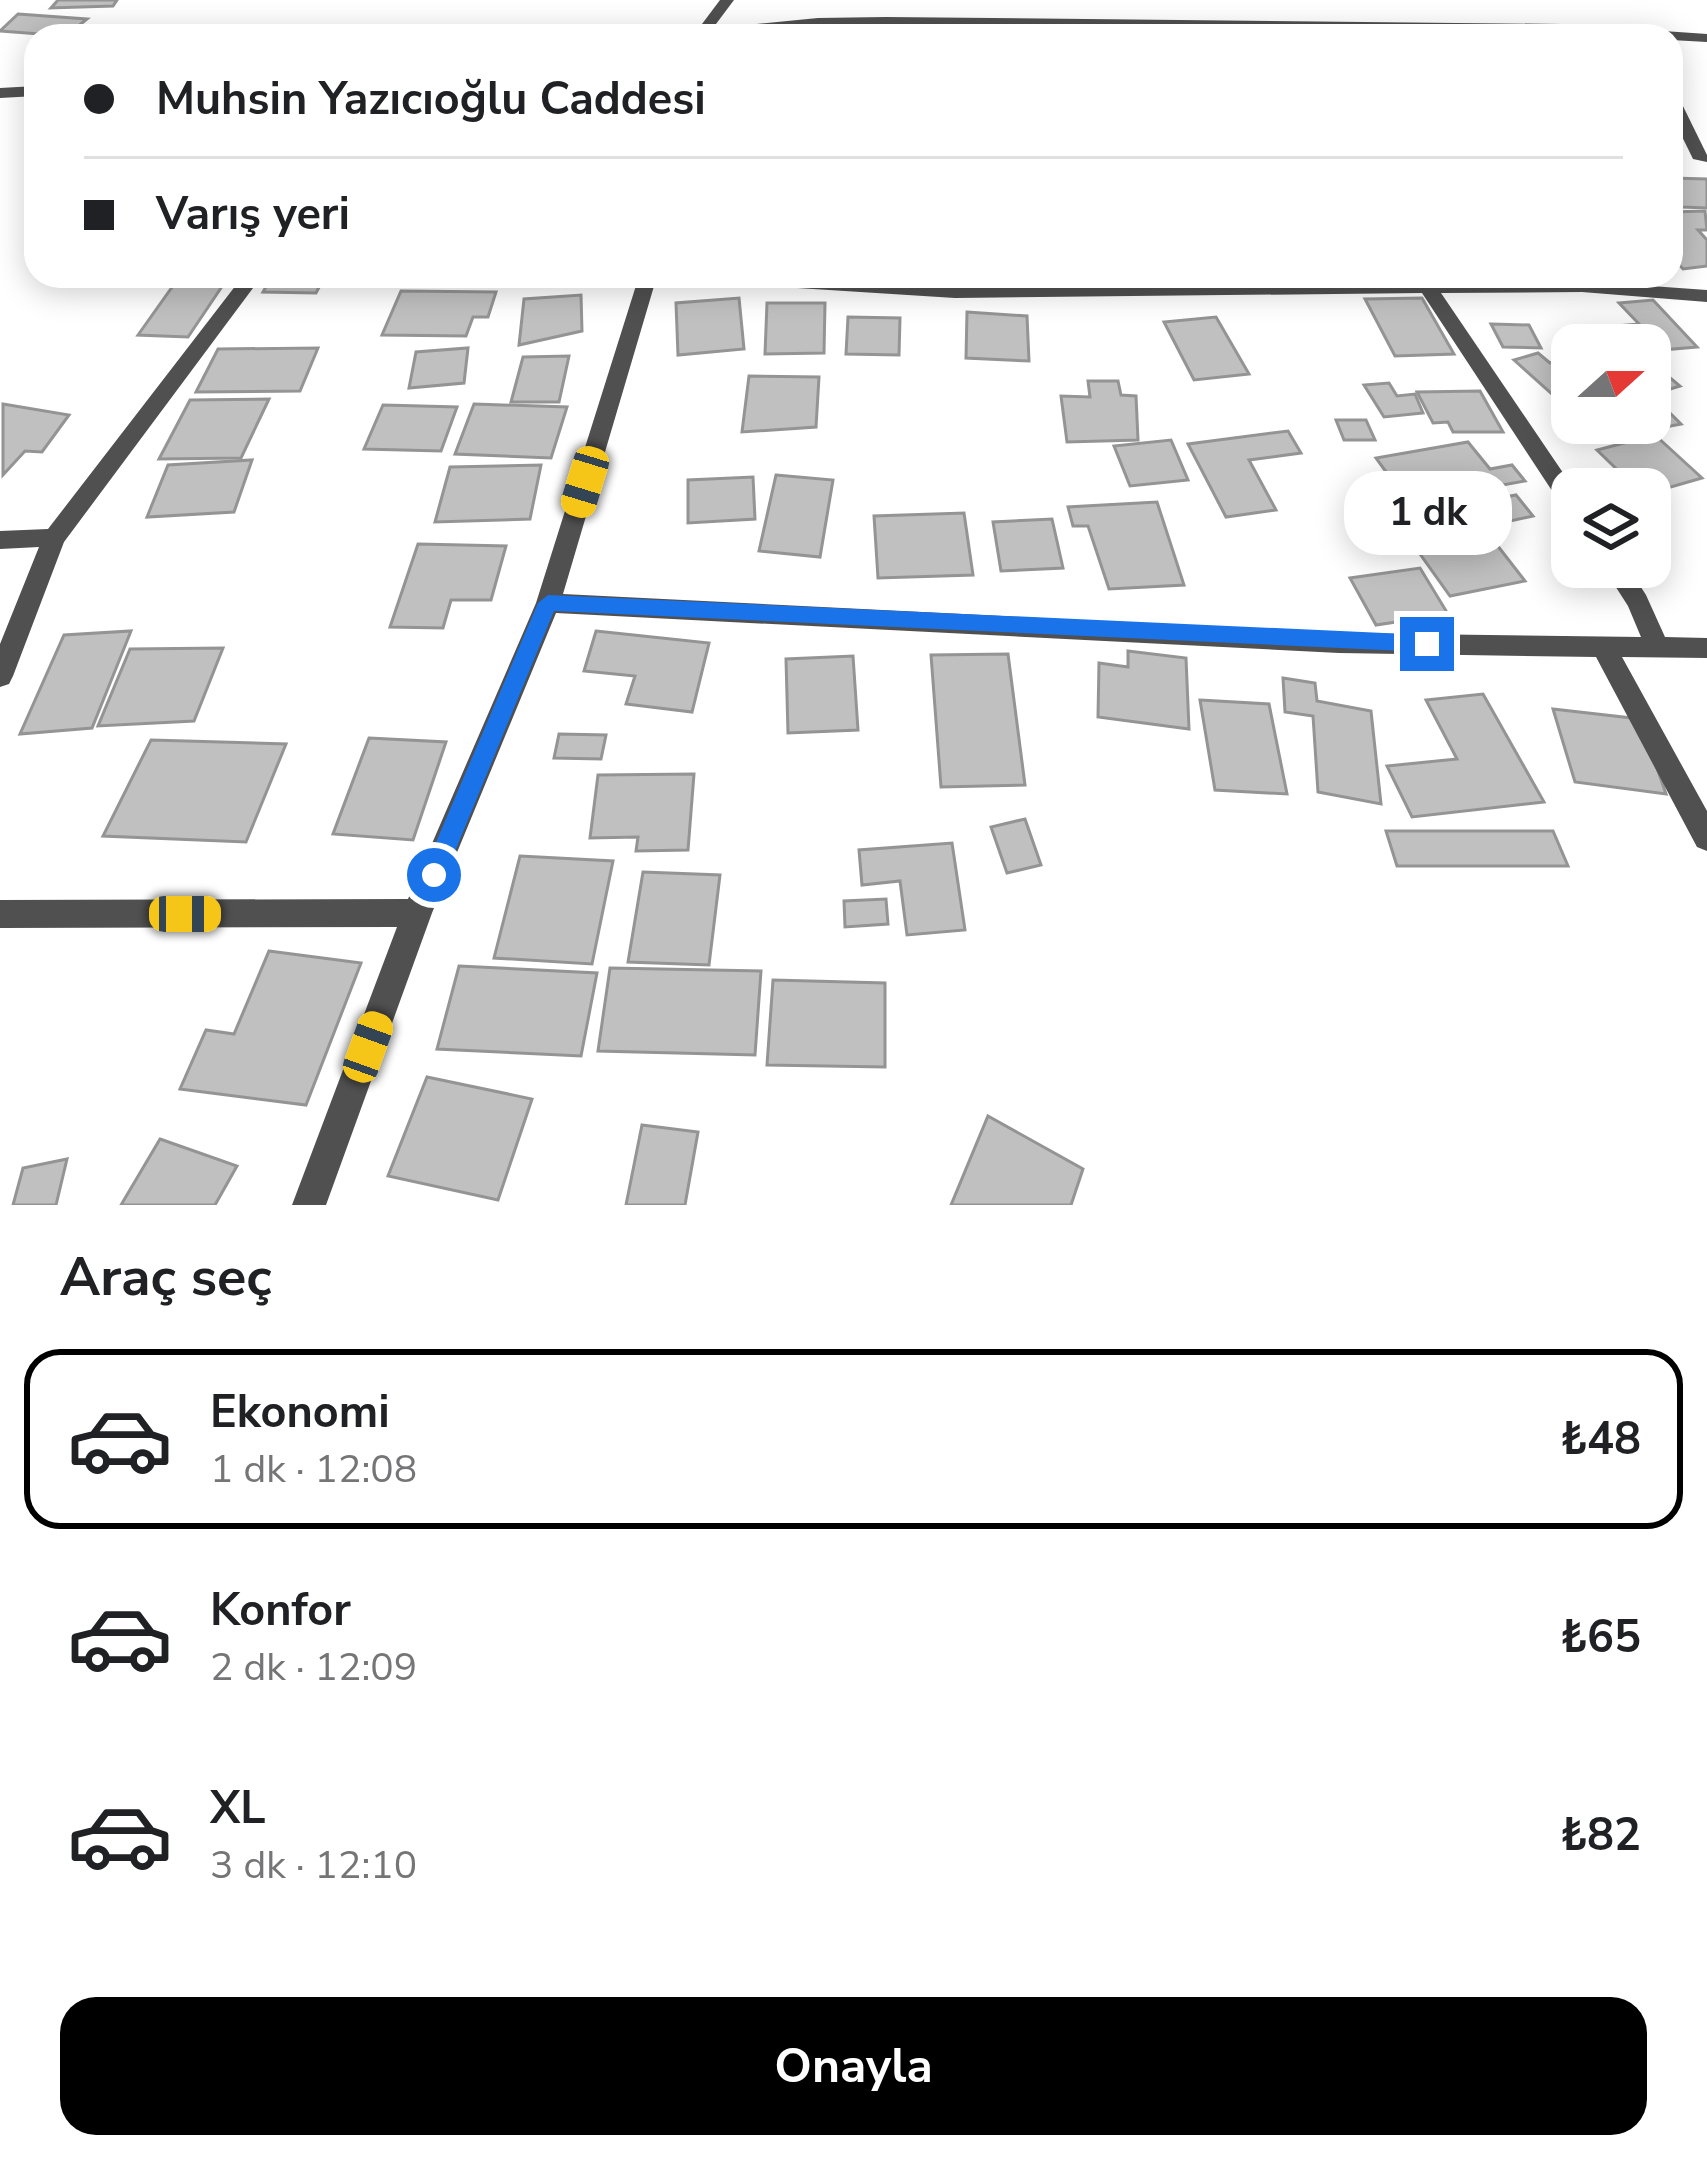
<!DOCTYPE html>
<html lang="tr">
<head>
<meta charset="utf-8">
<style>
  :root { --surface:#fff; --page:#f2f2f2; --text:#202124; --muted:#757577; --line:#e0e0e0; --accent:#000 }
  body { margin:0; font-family:"Nunito Sans",sans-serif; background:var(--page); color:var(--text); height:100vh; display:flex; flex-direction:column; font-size:45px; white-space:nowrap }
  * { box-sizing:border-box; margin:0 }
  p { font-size:39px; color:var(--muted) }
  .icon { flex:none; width:66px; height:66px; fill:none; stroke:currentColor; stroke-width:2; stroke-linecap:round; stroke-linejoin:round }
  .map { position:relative; height:1205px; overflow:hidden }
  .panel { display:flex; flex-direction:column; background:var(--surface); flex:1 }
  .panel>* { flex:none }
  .hud { position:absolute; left:24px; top:24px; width:1659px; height:264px; border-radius:36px; box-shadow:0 6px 30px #0003; display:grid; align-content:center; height:264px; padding:0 60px; background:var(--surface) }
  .needle { width:78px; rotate:69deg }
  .controls { position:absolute; left:1551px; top:324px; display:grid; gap:24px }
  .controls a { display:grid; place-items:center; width:120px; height:120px; border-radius:24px; background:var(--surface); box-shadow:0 6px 30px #0003; font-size:60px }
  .end { position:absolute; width:54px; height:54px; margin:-27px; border:15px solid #1a73e8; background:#fff; box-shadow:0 0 0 6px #fff }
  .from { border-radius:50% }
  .bubble { position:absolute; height:84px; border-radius:36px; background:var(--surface); box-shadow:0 6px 30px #0003; font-size:39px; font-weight:700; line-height:84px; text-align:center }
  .car { position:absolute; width:36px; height:72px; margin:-36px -18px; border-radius:15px; box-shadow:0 0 9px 3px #0007; background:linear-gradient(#f5c518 24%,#345 0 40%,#f5c518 0 76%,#345 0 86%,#f5c518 0) }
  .hud b { display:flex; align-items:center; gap:42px; height:114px; font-size:45px }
  .hud b+b { border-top:3px solid var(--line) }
  .hud i { width:30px; height:30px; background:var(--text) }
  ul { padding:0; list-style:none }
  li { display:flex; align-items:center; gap:36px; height:180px; margin:0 24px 18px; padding:0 36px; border:6px solid transparent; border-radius:36px }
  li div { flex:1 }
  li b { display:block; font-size:45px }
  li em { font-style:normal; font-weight:700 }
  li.current { border-color:var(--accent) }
  li>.icon { width:108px; height:108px; stroke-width:1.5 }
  h2 { padding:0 60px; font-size:54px; line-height:144px }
  .action { display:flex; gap:24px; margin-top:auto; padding:24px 60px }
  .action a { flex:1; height:138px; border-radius:36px; background:var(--accent); color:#fff; font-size:48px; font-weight:700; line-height:138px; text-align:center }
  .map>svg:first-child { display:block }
  .building { fill:#c0c0c0; stroke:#949494; stroke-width:3 }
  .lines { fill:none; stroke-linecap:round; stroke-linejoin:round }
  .minor { fill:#505050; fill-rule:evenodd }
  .tertiary { fill:#505050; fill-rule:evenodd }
  .route { fill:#1a73e8 }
</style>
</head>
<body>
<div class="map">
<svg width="1707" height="1205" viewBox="0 0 1707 1205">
  <rect width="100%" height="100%" fill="#fff"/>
  <g class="building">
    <path d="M58,0H117L113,6L51,8Z"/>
    <path d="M18,14L87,19L66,36L0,31Z"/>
    <path d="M1671,178L1707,179V208L1682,207L1671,193Z"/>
    <path d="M1705,211L1707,230H1698L1707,240V266L1683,269L1671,256V212Z"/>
    <path d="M272,276H325L316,293L263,292Z"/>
    <path d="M175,283L223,285L188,337L138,335Z"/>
    <path d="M401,291L496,292L488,317H473L466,336L382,335Z"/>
    <path d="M581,295L582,331L519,345L524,299Z"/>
    <path d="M739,298L744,349L678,355L676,303Z"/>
    <path d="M1422,298L1454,354L1395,356L1365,299Z"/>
    <path d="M1653,300L1697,347L1650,351V345H1632L1616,326L1639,324L1619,303Z"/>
    <path d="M767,303H825L824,353L765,354Z"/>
    <path d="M967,312L1027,316L1029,361L966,358Z"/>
    <path d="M848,317L900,318L899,355L846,354Z"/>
    <path d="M1216,317L1249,374L1194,380L1164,322Z"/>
    <path d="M1491,324L1529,325L1541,348L1503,347Z"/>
    <path d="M318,348L300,391L196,392L218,349Z"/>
    <path d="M468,348L464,383L409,388L416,352Z"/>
    <path d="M1538,353L1550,363L1564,359L1572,366V399L1561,402L1514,360Z"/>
    <path d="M569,356L559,402H511L523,357Z"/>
    <path d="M1650,361L1680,386L1650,395Z"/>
    <path d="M749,376L819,377L816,427L742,432Z"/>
    <path d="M1088,381H1118L1121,395L1136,396L1138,440L1067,442L1061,396L1090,397Z"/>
    <path d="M1389,383L1397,396L1415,394L1423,413L1384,417L1364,385Z"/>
    <path d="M1480,391L1503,432H1453L1448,422L1433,423L1417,392Z"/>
    <path d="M269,399L241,458L159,459L190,400Z"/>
    <path d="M3,404L69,415L42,452L25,451L3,475Z"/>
    <path d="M474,404L567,407L551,458L455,454Z"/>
    <path d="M383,405L457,407L441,451L364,449Z"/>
    <path d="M1668,411L1681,424L1650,430L1643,423H1650V414Z"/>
    <path d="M1336,420H1366L1375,440H1344Z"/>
    <path d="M1288,431L1301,453L1249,460L1276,510L1226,517L1188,444Z"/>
    <path d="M1655,435L1702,478L1650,493L1637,489L1597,450Z"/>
    <path d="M1171,440L1188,480L1130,486L1114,446Z"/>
    <path d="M1468,442L1490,469L1512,465L1525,481L1464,492L1473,503L1516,495L1533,516L1483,527L1525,581L1450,596L1398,523L1420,519L1376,458Z"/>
    <path d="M252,460L234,512L147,517L168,465Z"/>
    <path d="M541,465L530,519L435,522L450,467Z"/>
    <path d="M776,475L833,480L820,557L759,551Z"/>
    <path d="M753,477L755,519L688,523V480Z"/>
    <path d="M1157,502L1184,585L1109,589L1088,526H1073L1068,507Z"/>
    <path d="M964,513L973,575L878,578L874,516Z"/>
    <path d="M1052,519L1063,568L1001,571L993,522Z"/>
    <path d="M418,544L506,546L491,600H451L443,628L390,627Z"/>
    <path d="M1420,568L1448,614L1376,625L1350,578Z"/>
    <path d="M131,631L92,728L20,734L64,635Z"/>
    <path d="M596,631L709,643L692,712L626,704L635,676L584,671Z"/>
    <path d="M223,648L194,721L98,726L130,649Z"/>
    <path d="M1128,651L1186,658L1189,729L1098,717L1099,663L1128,667Z"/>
    <path d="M1008,654L1025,785L941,787L931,655Z"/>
    <path d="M853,656L858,730L788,733L786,659Z"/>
    <path d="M1283,678L1315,683L1317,701L1371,711L1381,804L1318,792L1313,716L1285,712Z"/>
    <path d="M1483,694L1544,802L1412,817L1387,766L1457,759L1426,700Z"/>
    <path d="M1200,700L1269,704L1287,794L1215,790Z"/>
    <path d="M1553,709L1640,719L1666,794L1575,782Z"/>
    <path d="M559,734L606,735L601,759L554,758Z"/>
    <path d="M369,738L446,742L413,840L333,834Z"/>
    <path d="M151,740L286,744L246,842L103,836Z"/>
    <path d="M694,774L688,850L636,851L638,837L590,838L598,775Z"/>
    <path d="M1025,819L1041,865L1007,873L991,827Z"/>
    <path d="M1386,831H1553L1568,866H1397Z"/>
    <path d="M952,843L965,930L907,935L900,881L862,885L859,850Z"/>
    <path d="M520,856L613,861L592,964L494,958Z"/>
    <path d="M643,872L720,875L709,965L628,962Z"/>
    <path d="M886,899L888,924L845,927L844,901Z"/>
    <path d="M269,951L361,963L306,1105L180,1089L206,1030L234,1034Z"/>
    <path d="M459,966L597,973L581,1056L437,1049Z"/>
    <path d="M610,968L761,971L755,1055L598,1051Z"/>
    <path d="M773,980L885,983V1067L767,1065Z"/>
    <path d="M427,1077L532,1099L498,1200L388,1176Z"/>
    <path d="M988,1116L1083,1169L1071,1205H951Z"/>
    <path d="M642,1125L698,1132L685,1205H626Z"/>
    <path d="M160,1139L237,1166L215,1205H121Z"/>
    <path d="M67,1159L56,1205H13L23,1168Z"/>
  </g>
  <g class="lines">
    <g class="minor">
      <path d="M720,0H734L707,36H693Z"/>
      <path d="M886,17L893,21L892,36H878L879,21Z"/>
      <path d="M1671,93L1679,98L1707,155V162L1693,159L1671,114Z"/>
      <path d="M243,276H262L64,542L13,676L9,684L0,687V644L39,547L0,549V531L48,529Z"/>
      <path d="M639,276H657L563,594L1339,633L1641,637L1628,606L1603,567H1628L1646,595L1665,637L1707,638V658L1622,657L1707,811V851L1697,847L1596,657L1339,653L556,613L432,913L326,1205H292L397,927L0,928V900L408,899L536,603Z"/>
      <path d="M692,276C781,276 868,284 957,286C1207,291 1457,270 1707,290V302L1582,292L1441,293L1574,489L1572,511L1564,509L1422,293L955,298L701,282Z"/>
    </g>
    <g class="tertiary">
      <path d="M886,17L1562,24L1707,34V42L1671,40V36L1562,32L886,25L668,36L675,32L818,18Z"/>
      <path d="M36,86V96L0,98V88Z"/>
    </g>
  </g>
  <path class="route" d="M548,595L1427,635L1437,644L1427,652L554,611L442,883H426L422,875L538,603Z"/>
</svg>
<div class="controls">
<a><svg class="needle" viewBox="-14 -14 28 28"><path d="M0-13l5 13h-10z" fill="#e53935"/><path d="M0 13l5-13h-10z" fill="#757577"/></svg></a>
<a><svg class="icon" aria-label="layers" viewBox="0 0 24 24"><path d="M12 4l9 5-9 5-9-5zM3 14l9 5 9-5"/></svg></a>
</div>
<i class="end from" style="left:434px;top:875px"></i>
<i class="end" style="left:1427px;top:644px"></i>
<div class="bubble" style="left:1344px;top:471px;width:168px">1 dk</div>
<i class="car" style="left:585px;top:482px;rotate:197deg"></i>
<i class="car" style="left:185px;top:914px;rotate:90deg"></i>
<i class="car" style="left:368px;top:1047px;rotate:20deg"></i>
<div class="hud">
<b><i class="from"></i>Muhsin Yazıcıoğlu Caddesi</b>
<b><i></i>Varış yeri</b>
</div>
</div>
<section class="panel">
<h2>Araç seç</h2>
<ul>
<li class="current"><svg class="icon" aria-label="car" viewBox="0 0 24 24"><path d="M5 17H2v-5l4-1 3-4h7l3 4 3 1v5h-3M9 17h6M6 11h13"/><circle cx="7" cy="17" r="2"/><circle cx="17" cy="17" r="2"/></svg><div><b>Ekonomi</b><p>1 dk · 12:08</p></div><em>₺48</em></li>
<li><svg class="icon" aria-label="car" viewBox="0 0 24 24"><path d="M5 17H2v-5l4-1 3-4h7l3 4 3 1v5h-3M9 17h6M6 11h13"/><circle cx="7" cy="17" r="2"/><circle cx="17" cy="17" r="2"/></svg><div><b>Konfor</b><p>2 dk · 12:09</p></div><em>₺65</em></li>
<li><svg class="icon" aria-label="car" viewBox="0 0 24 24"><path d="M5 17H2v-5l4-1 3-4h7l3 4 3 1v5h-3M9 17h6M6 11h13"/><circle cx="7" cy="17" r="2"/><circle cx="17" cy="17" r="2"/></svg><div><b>XL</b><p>3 dk · 12:10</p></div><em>₺82</em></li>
</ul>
<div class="action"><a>Onayla</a></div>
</section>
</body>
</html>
